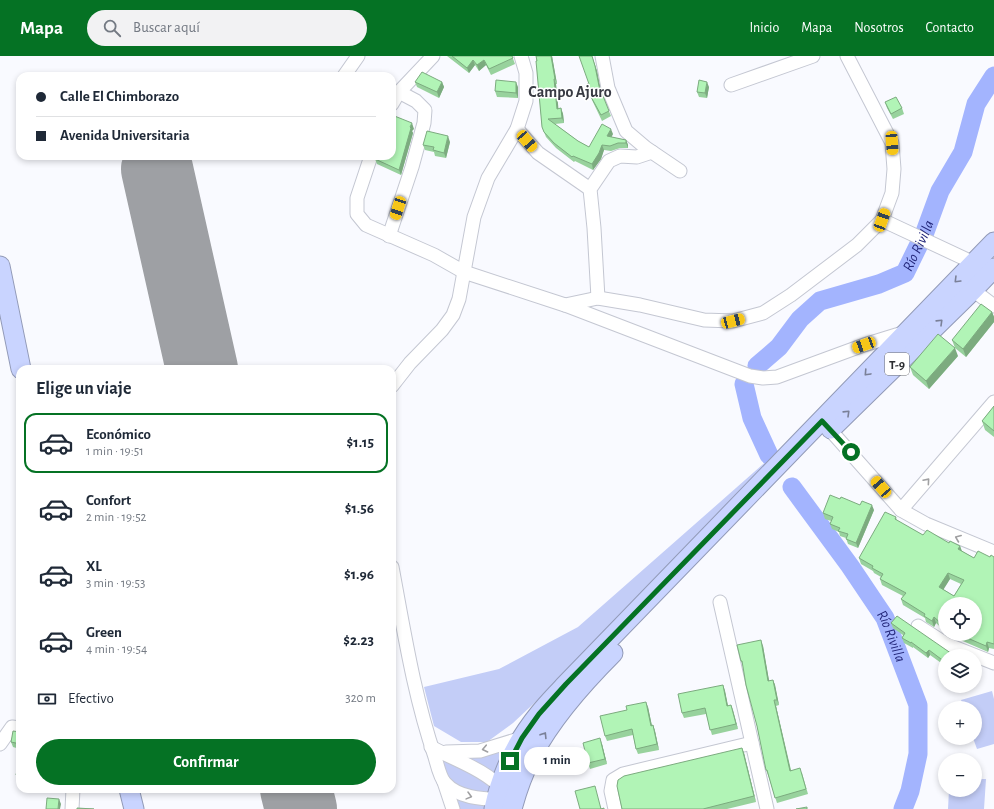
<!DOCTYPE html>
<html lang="es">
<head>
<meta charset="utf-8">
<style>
  :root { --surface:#fff; --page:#f2f2f3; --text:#1f2937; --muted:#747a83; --line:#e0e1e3; --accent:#057224 }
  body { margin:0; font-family:"Alegreya Sans",sans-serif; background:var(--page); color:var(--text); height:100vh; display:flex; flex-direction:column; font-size:15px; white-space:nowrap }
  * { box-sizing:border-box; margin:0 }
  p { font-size:13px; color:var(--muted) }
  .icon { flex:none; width:22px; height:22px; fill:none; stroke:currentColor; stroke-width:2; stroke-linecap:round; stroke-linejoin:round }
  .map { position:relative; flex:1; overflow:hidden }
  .side { position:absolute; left:16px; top:309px; width:380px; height:428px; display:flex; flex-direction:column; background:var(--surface); border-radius:12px; box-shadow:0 2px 6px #0003 }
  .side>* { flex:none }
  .top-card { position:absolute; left:16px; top:16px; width:380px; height:88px; border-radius:12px; box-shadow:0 2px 6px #0003; display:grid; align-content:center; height:88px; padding:0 20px; background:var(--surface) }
  .tools { position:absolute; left:938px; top:541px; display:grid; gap:8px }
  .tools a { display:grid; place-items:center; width:44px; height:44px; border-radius:50%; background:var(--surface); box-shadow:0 2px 6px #0003; font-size:20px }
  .end { position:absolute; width:18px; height:18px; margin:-9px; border:5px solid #057224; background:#fff; box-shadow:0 0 0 2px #fff }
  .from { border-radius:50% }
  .bubble { position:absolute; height:28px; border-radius:14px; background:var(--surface); box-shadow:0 2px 6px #0003; font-size:13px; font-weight:700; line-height:28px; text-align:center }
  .car { position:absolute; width:12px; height:24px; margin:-12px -6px; border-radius:5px; box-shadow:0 0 3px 1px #0007; background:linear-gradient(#f5c518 24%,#345 0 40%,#f5c518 0 76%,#345 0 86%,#f5c518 0) }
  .top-card b { display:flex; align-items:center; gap:14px; height:38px; font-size:15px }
  .top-card b+b { border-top:1px solid var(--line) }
  .top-card i { width:10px; height:10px; background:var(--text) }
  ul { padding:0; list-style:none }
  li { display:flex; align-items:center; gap:12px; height:60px; margin:0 8px 6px; padding:0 12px; border:2px solid transparent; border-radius:12px }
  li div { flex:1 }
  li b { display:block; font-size:15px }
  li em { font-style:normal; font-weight:700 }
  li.selected { border-color:var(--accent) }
  li>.icon { width:36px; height:36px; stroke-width:1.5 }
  h2 { padding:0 20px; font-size:18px; line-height:48px }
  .pay { display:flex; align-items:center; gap:10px; height:44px; padding:0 20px; font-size:15px }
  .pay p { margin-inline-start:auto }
  .button { display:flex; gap:8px; margin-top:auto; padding:8px 20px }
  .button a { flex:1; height:46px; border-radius:24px; background:var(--accent); color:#fff; font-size:16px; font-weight:700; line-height:46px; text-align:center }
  header { display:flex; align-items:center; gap:24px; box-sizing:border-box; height:56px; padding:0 20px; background:var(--accent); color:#fff }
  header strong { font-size:19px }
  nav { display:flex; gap:22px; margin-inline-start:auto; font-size:14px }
  .search { width:280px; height:36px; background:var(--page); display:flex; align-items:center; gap:10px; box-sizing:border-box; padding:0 14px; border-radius:22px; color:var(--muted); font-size:15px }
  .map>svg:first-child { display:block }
  .green { fill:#c3cdf7 }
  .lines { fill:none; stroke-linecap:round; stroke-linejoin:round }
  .river { stroke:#a3b4fe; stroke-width:19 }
  .runway { stroke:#9ea0a4; stroke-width:72 }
  .minor-casing { stroke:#c4c7d2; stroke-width:15 }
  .highway-casing { stroke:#929ab7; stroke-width:21 }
  .minor { stroke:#fff; stroke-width:13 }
  .highway { stroke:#c9d4ff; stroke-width:19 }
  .wall { fill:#98d29d; fill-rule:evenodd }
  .shaded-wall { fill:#7cab7f }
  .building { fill:#b1f4b6; stroke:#7cab7f; fill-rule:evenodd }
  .oneway { stroke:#7a8098 }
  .oneway2 { stroke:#a0a0a2 }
  .route { stroke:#057224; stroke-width:5 }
  .labels { text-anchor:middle; stroke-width:3; stroke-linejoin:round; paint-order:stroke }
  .shield { fill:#fff; stroke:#6b6c6f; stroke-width:1 }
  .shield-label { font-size:13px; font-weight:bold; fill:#2b2d31 }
  .water-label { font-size:15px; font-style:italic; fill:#222679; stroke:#fff }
  .quarter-label { font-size:16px; font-weight:bold; fill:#383a43; stroke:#fff }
</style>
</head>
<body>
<header>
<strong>Mapa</strong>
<div class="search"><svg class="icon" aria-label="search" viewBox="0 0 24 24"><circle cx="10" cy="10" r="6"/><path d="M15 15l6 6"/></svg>Buscar aquí</div>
<nav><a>Inicio</a><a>Mapa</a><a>Nosotros</a><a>Contacto</a></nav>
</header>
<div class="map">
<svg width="994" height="753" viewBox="0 0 994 753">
  <rect width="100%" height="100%" fill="#f9faff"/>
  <g class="green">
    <path d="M786,388L560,623L513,667L487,686H461L434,670L424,631L499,613L578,571Z"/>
    <path d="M992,635L994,643V688L977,693L973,682H975V652H964L961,644Z"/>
    <path d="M522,682L494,753H453L431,691L442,697Z"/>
    <path d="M975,723H986L984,753H948L949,734H975Z"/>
  </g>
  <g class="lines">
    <g class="river">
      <path id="s1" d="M757,310L779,291L800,263L820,245L879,228L905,217L925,176L940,135L963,96L976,48L994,20"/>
      <path d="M744,328L752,362L769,399"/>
      <path id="s2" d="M792,431L850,510L885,562L918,649V698L910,735L903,753"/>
    </g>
    <g class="runway">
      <path d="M157,113L202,313"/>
      <path d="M296,733L301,753"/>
    </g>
    <g class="minor-casing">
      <g id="minor">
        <path d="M602,0L608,32L626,75L646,92L680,115"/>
        <path d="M344,20L358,0"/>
        <path d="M731,29L813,0"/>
        <path d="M392,48L399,36L433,0"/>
        <path d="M517,73L538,97L590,133"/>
        <path d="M371,100L357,142V158L366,169L434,199L464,216L565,249L598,242L640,249L704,264L733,265L763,257L791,239L857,189L882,164L892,137L894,113L892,87L847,0"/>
        <path d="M882,164L974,207"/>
        <path d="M389,180L412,111L424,67L425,54L416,45L399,36"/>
        <path d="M973,234L994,250"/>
        <path d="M598,242L594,172L590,133L609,105L620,100L637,101L652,96"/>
        <path d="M565,249L750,320L763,322L777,321L864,289L906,276"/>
        <path d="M392,330L410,307L442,274L453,259L459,243L474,161L488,122L517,73L526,45V17L521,0"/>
        <path d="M824,367L901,454L926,468L994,496"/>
        <path d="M901,454L994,346"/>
        <path d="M392,511C404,575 414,640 435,701C437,708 440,722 445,727C459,743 485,743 505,744"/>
        <path d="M720,546L767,753"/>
        <path d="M918,570L946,588L994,607"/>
        <path d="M0,688L12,671L20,672"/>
        <path d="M431,691C457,705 484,713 505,735"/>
        <path d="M446,696L480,695L522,682"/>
        <path d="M444,726L453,753"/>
        <path d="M72,753L73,733"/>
        <path d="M615,753L611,735L613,724L623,718L752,687"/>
      </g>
    </g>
    <g class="highway-casing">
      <g id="highway">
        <path d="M0,210L21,313"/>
        <path d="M831,373L973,234L994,212"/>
        <path d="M129,733L134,753"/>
        <path d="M494,753C501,719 517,685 539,658C547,648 557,638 566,628L994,186"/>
        <path d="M512,753C517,734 524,715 533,698C552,662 584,626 613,597"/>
      </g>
    </g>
    <use href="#minor" class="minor"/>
    <use href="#highway" class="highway"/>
  </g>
  <g class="wall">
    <path d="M447,0H512L515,8L491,19L486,9L479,15L475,9L469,17Z"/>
    <path d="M536,0H552L557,28H556L558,53L561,52L563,58L564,67L555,68L578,85L589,91L613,78L611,81L626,84L628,89V92H620L611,95L604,94L601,103L593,114L575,105L574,106L556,92L546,81L542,71Z"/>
    <path d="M592,0L597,15L600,34L611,60L602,65L592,44L590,39L591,38L589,28Z"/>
    <path d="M415,26H442L444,31L439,42L417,31Z"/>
    <path d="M518,31V42L497,41L495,35Z"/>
    <path d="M709,31L707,42L699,41L697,36Z"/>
    <path d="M885,46L902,52L904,58L893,63L887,52Z"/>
    <path d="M414,73L412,75L413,77L401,119L377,108L375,103Z"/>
    <path d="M450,86L446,102L435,100L434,96L425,94L423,89Z"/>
    <path d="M992,256L994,261V266L966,301L955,292L952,284Z"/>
    <path d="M958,300L929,333L913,319L910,311Z"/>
    <path d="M994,350V381L985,374L982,365Z"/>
    <path d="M874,454L858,492L848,488L846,482L840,480L839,476L832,473L830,468L831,465L825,463L823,457Z"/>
    <path d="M896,461L897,465L923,479L960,490L962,495L974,502L994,501V593L989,592L988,596L949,579L948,578H975L945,548V575L936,567L934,571L926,566L925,562L903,549L901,543L903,540L882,529L880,523L881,521L874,517L873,515L861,508L859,502ZM950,523L961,528L954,540L943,533Z"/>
    <path d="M891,567L945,600V612L944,609L930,599L928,602L913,591V592L904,587L902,582L903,579L893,572Z"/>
    <path d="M763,590L769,625L773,624L775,629L779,649L776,650L791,714L802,717L808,738L777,747L768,719L766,714L757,670L743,610L741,605Z"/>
    <path d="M723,629L725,635L728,650L731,649L738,673L712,679L706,658L684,662L682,657Z"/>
    <path d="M648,651L652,670L653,669L655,675L659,694L638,698L636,693L633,679L607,685L605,680Z"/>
    <path d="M20,676V693L13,691L11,686Z"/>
    <path d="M602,688L607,708L590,713L588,707Z"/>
    <path d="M742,692L744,697L756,746L727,753H622Z"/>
    <path d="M20,702V725L18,724L16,719Z"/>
  </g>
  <g class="shaded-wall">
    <path d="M551,0H552L557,28L555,23Z"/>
    <path d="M592,0L597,15L601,35L599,30Z"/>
    <path d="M473,4L475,9L469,17L467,12Z"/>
    <path d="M484,4L486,9L479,15L477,9Z"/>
    <path d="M554,23L556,28L559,58L557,53Z"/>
    <path d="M442,26L444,31L439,42L437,36Z"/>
    <path d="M516,26L518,31V42L516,37Z"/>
    <path d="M707,26L709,31L707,42L705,37Z"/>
    <path d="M561,52L563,58L564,67L562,62Z"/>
    <path d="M412,67L414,73L412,75L413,77L401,119L399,114L410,71Z"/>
    <path d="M611,73L613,78L609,86L607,80Z"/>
    <path d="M448,80L450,86L446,102L444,97Z"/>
    <path d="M626,84L628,89V92L626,87Z"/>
    <path d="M602,89L604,94L601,103L593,114L592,108Z"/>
    <path d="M992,256L994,261V266L966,301L963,293Z"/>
    <path d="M955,292L958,300L929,333L926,325Z"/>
    <path d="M872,449L874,454L858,492L856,487Z"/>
    <path d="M960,490L962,496L958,493Z"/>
    <path d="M948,517L950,523L942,536L939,531Z"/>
    <path d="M934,561L936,567L934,571L932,565Z"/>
    <path d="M761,584L763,590L770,630L768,625Z"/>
    <path d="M987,586L989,592L988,596L986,590Z"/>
    <path d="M929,594L930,599L928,602L926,597Z"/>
    <path d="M773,624L775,629L779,649L777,644Z"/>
    <path d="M723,629L725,635L729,655L727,650Z"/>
    <path d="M774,644L776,650L792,720L790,715Z"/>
    <path d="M646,646L648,651L653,675L651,670Z"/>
    <path d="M731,649L733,654L738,673L736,668Z"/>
    <path d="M653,669L655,675L659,694L657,688Z"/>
    <path d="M600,682L602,688L607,708L605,703Z"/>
    <path d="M742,692L744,697L756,746L754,740Z"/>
    <path d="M59,743L61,748L60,753H58Z"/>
  </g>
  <g class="building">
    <path d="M452,0H512L513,2L489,13L484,4L477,9L473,4L467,12Z"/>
    <path d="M536,0H551L555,23H554L557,53L561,52L562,62L548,63L578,85L589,91L602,68L611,73L607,80L626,84V87H618L610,90L602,89L599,97L592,108L573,100L572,101L554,87L544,76L542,71L536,5H537Z"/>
    <path d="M579,0H592L595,10L599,30L609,55L601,59L590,39L591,38L587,28H589Z"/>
    <path d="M422,16L442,26L437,36L415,26Z"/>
    <path d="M496,24L516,26V37L495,35Z"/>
    <path d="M699,24L707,26L705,37L697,36Z"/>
    <path d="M896,41L902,52L891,58L885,46Z"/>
    <path d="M392,59L412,67L410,71L411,72L399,114L375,103V100H392Z"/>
    <path d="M427,75L448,80L444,97L433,94L434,91L423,89Z"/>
    <path d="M981,248L992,256L963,293L952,284Z"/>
    <path d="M938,278L955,292L926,325L910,311Z"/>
    <path d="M994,350V375L982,365Z"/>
    <path d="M830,439L840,443L841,441L860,449L862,445L872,449L856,487L846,483L848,478L838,475L840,472L830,468L833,461L823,457Z"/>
    <path d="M885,456L896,461L895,463L923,479L927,474L949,487L950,485L960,490L958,493L974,502L978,495L990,501L991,499L994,501V588L987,586L986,590L958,578H975V548H945V571L934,561L932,565L924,560L925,558L901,543L906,537L880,523L883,518L872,512L873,510L859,502ZM948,517L964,524L954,540L939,531Z"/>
    <path d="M897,560L955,600H945V609L944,608L945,606L929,594L926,597L911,586V587L902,582L905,577L891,567Z"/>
    <path d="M761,584L768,625L773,624L777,644H774L790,715L800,712L806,733L775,742L767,714H766L757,670L746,629L742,605H741L737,589Z"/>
    <path d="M723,629L727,650L731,649L736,668L710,674L705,652L682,657L678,638Z"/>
    <path d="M646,646L651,670L653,669L657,688L636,693L632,673L605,680L600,660L627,654L626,650Z"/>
    <path d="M13,675L20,676V688L11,686Z"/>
    <path d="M600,682L605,703L588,707L583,687Z"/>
    <path d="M742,692L754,740L703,753H622L617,730L618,724L624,720Z"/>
    <path d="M20,702V720L16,719Z"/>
    <path d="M595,730L601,753L604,752V753H580L575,735Z"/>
    <path d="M47,742L59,743L58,753H46Z"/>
    <path d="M807,751V753H796Z"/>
    <path d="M77,752L94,753H77Z"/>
  </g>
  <defs><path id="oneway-chevron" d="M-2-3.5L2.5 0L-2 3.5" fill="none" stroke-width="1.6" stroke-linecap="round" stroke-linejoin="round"/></defs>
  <g class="oneway">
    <use href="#oneway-chevron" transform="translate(957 224) rotate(135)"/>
    <use href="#oneway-chevron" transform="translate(940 266) rotate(-44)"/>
    <use href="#oneway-chevron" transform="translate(867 317) rotate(133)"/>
    <use href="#oneway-chevron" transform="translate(847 357) rotate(-44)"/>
    <use href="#oneway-chevron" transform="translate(544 679) rotate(-58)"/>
  </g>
  <g class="oneway2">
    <use href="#oneway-chevron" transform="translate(927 425) rotate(-49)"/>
    <use href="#oneway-chevron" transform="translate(958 482) rotate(-158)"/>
    <use href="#oneway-chevron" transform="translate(485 693) rotate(168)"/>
    <use href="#oneway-chevron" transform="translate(469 740) rotate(15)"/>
  </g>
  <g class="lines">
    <path class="route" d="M510,705L522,682L539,658L566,628L822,365L851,396"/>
  </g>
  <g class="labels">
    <rect class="shield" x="885" y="297" width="24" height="22" rx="3"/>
    <g class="shield-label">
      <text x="897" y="313">T-9</text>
    </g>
    <g class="water-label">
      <text dy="5" stroke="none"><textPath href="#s1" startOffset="211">Río Rivilla</textPath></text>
      <text dy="5" stroke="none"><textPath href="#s2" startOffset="180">Río Rivilla</textPath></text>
    </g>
    <g class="quarter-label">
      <text x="570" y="41">Campo Ajuro</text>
    </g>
  </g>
</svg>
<div class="tools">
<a><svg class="icon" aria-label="locate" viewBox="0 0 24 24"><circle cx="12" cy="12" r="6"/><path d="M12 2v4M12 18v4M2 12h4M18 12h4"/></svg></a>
<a><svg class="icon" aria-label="layers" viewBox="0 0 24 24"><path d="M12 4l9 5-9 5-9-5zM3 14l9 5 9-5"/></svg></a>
<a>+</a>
<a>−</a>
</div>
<i class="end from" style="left:851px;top:396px"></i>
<i class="end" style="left:510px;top:705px"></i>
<div class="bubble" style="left:524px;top:691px;width:66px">1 min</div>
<i class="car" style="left:527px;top:85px;rotate:139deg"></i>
<i class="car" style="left:892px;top:87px;rotate:176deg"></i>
<i class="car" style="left:398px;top:152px;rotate:198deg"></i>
<i class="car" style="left:882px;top:164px;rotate:20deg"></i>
<i class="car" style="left:733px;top:265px;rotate:75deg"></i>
<i class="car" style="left:864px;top:289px;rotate:250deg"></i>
<i class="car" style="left:881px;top:431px;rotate:319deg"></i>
<div class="top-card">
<b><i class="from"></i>Calle El Chimborazo</b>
<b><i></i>Avenida Universitaria</b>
</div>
<section class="side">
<h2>Elige un viaje</h2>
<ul>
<li class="selected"><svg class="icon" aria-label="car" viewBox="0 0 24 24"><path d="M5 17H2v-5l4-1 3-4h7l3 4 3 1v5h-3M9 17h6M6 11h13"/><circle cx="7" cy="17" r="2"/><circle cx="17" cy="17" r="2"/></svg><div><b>Económico</b><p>1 min · 19:51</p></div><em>$1.15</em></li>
<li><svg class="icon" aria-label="car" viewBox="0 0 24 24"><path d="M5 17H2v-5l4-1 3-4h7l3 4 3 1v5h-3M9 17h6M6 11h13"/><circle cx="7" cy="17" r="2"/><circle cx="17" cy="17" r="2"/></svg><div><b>Confort</b><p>2 min · 19:52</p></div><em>$1.56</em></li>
<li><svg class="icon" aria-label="car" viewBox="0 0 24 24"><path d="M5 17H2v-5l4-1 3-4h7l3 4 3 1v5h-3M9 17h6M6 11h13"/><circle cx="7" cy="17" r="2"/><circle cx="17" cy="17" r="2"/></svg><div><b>XL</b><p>3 min · 19:53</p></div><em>$1.96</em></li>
<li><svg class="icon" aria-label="car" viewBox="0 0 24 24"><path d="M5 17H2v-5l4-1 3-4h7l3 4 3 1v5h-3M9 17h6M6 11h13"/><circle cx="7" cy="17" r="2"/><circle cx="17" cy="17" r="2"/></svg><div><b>Green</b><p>4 min · 19:54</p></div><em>$2.23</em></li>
</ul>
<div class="pay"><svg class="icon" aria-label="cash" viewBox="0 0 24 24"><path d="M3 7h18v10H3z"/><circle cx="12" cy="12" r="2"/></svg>Efectivo<p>320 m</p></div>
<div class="button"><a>Confirmar</a></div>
</section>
</div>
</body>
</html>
